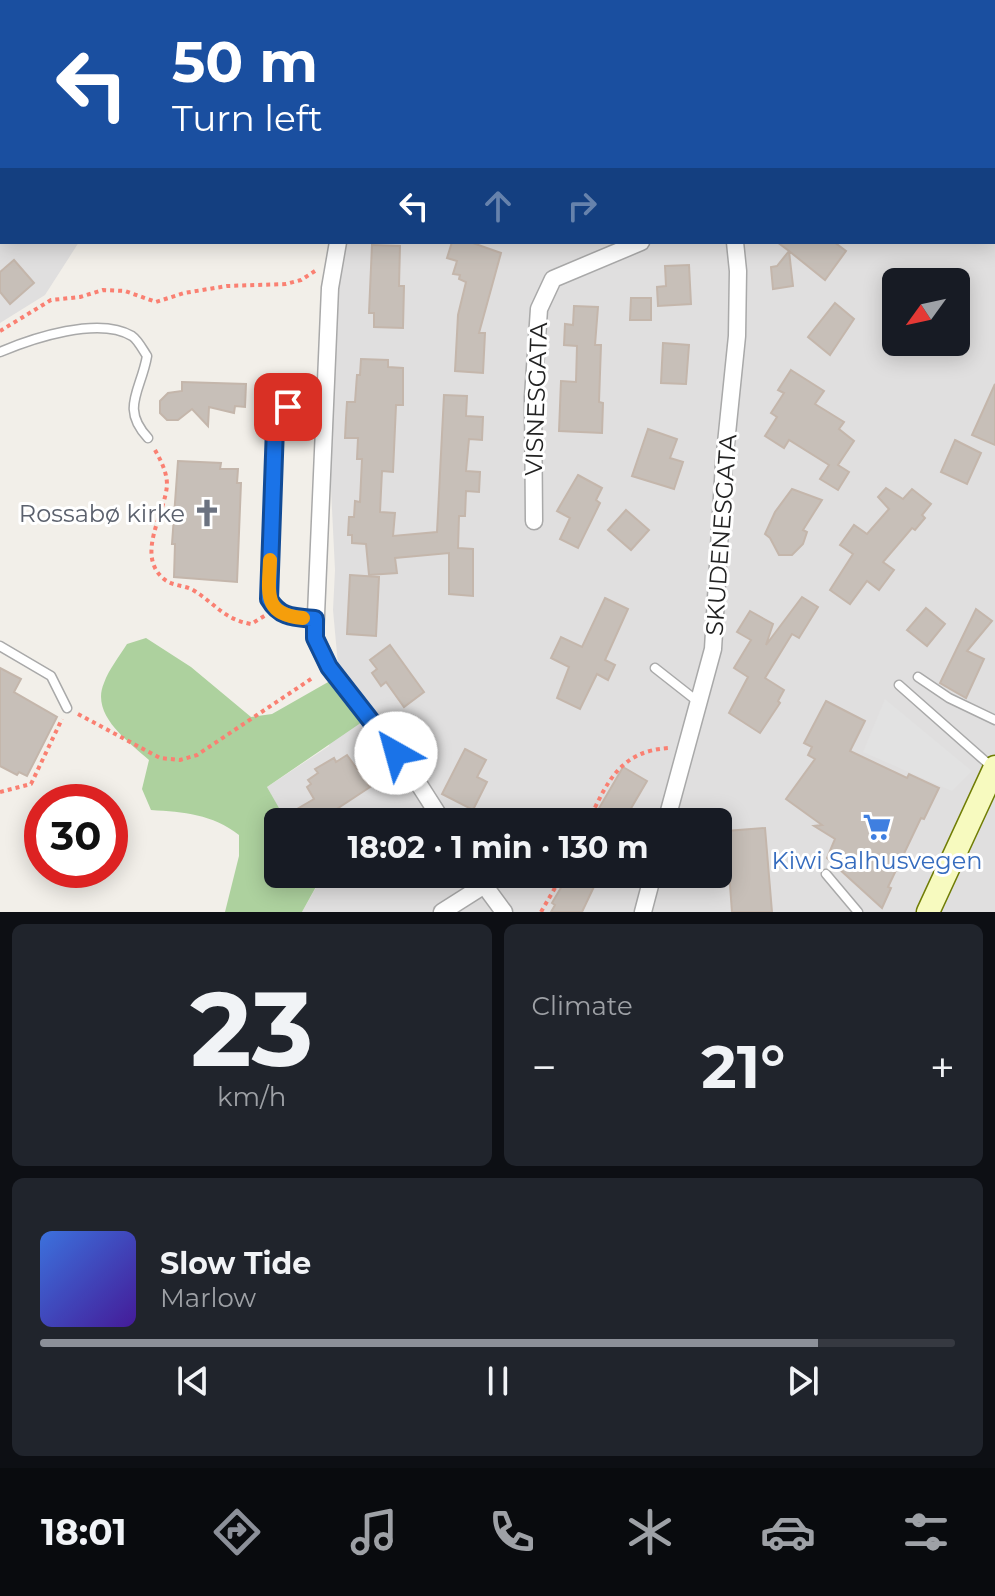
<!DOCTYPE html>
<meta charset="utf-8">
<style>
:root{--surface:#171b24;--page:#20242c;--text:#f1f3f6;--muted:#9ea1a6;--line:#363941;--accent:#8c9099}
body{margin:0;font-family:Montserrat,sans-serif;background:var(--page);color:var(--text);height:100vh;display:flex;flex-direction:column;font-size:30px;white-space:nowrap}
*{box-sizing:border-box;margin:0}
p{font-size:26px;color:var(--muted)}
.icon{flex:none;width:44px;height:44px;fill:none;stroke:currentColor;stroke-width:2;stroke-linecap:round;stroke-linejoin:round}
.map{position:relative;height:912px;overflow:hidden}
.side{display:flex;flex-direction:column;gap:12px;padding:12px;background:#0d0f14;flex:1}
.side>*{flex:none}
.top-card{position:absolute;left:0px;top:0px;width:996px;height:244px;box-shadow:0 4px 20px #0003;background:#1a4fa0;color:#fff;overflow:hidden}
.needle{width:52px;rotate:237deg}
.tools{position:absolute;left:882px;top:268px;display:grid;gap:16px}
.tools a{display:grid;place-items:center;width:88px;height:88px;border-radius:12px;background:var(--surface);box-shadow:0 4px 20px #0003;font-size:40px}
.speed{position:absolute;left:24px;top:784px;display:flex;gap:16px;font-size:40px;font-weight:700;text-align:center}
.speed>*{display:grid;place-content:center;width:104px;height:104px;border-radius:50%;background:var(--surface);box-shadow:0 4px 20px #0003;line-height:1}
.speed .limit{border:12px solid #d22;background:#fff;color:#111}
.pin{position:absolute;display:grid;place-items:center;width:68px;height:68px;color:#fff;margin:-34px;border-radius:16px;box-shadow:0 4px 12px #0006}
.me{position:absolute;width:88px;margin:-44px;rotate:322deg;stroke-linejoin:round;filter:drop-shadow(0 0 6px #0008)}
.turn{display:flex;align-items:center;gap:28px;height:168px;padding:0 40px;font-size:36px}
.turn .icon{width:104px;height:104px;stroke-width:2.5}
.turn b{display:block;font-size:56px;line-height:68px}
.lanes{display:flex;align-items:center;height:76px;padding:0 40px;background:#0003;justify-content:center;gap:40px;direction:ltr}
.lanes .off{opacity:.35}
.big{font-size:60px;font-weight:700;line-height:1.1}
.side .card{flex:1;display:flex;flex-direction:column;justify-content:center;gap:12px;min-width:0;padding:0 28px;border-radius:12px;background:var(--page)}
.side .dial{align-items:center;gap:0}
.dial b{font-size:104px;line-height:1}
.song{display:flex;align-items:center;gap:24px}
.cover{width:96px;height:96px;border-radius:12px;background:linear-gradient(135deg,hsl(220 70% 55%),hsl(260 70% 35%))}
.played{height:8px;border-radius:4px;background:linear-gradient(90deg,var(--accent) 85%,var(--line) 85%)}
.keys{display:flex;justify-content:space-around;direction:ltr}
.heat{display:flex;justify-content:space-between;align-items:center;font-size:44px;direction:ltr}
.side .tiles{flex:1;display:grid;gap:12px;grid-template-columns:1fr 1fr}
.card:last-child{grid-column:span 2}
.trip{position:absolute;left:264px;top:808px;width:468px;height:80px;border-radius:12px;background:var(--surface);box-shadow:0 4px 20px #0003;font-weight:700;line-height:80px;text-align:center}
.menu{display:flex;height:128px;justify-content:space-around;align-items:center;background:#090b0e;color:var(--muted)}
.menu .icon{width:56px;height:56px}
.menu .active{color:var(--accent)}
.menu b{font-size:36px;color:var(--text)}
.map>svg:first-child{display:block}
</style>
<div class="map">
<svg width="995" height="912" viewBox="0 0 995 912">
<rect width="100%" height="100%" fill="#f2efe9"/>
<g fill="#e0dfdf" fill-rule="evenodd">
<path d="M0,0h211l-209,2v240h77l-34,53 -45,28z"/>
<path d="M314,0h681v912h-693l16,-28 -3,-10h403v-52h-431l-10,-16 -10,-19 62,-41 9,-81 -5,-55 2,-40 -11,-223 -1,-70 7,-35h664v-240h-682zM896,282h60v60h-60z"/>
</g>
<path fill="#add19e" d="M146,638l45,29 60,50 21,-3 72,-41 21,47 -98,67 20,35h-9v52h37l3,9 -16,29h-77l14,-56v-21c-27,-21 -55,-23 -88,-25l-9,-21 7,-29c-20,-18 -59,-45 -45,-77 5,-14 15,-26 23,-39z"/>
<path fill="#e2e2e2" d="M885,699l87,72 -20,20 -89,-39z"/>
<g fill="#c7bfb8" stroke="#c4b6ab" stroke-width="2">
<path d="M452,242h18l31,11 -22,80h6l-2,40 -28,-2 3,-56 8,-33 -7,-3 1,-4 -7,-1 4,-13 -10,-3z"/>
<path d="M777,242h57l12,9 -21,29 -36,-29 4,35 -20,3 -2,-22 6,-1 12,-15z"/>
<path d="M372,245l28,1 -1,40h5l-1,42 -29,-1v-14h-5z"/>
<path d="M14,260l20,23 -24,21 -10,-12v-20z"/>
<path d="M689,265l2,39 -33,2 -1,-19 9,-1 -1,-20z"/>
<path d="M631,298h20v22h-21z"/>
<path d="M835,303l19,16 -24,36 -22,-18z"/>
<path d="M574,306l24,1 -3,38h6l-2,57 4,1 -1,30 -43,-2 2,-50 15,1 1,-36 -13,-1 1,-21 8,1z"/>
<path d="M663,343l26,2 -3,39 -25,-1z"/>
<path d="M361,359l27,1v7l15,1v37h-7l-3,67 -11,-1 -2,41 15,1 -2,23 44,-4 7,-137 23,1 -1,20 17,1 -1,23 -13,-1 -3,32 14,1 -1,20 -13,-1 -1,25h-6l-1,32 15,1v47l-24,-2v-41l-54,5 2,15 -28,2 -3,-31 -14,-1v-8h-4l1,-18h5l1,-16 5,1 2,-43h-5l1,-21h-13l1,-20 1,-16h8l2,-27h3z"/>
<path d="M791,370l33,21 -9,13 29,18 -5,7 15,12 -16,24 11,7 -11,18 -18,-11 9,-14 -40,-25 -5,8 -19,-12 12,-19 -6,-4 13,-20 -6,-3z"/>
<path d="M182,382l64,2 -1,23 -10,-1 -1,7 -25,-6 -1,19 -16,-17 -14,11h-11l-7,-7v-12l8,-8 14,-2z"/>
<path d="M995,384v61l-23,-10z"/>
<path d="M648,429l29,10 -7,19 13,4 -9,27 -42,-13z"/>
<path d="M955,440l26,13 -14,31 -26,-12z"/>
<path d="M178,461l43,2 -1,6h18l-1,14h4l-4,99 -63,-5 1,-33h-3z"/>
<path d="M578,475l24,13 -6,12 4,3 -22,45 -18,-9 10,-21 -13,-7z"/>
<path d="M886,488l17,11 9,-10 19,15 -9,11 3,3 -10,12 -3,-2 -29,34 11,8 -15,20 -12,-9 -17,23 -20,-14 23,-36 -13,-9 14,-20 13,9 22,-25 -11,-12z"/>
<path d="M792,489l30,11 -19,30 4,2 -4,12 -11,11h-13l-9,-17 -5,-4 10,-22z"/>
<path d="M626,510l23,20 -18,20 -23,-20z"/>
<path d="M350,575l29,2 -3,59 -29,-2z"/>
<path d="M802,597l16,10 -19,31 -7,-4 -27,44 19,12 -6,11 2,2 -20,30 -31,-20 19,-36 -14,-9 17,-28 -14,-8 13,-21 23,13 -7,21z"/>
<path d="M605,598l23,11 -23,51 10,5 -7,15 -11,-6 -17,35 -23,-11 12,-31 -18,-9 10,-21 21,10z"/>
<path d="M926,608l19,16 -18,22 -20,-16z"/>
<path d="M976,609l16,12 -25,30 17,8 -18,39 -26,-15z"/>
<path d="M390,645l34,47 -20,15 -18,-25 -5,4 -9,-13 5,-4 -7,-9z"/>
<path d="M0,668l21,11 -7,13 43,25 -30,59 -8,-4 -2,3 -17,-9z"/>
<path d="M826,701l39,20 -15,30 57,27 2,-4 30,14 -15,31 -3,-1 -33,69 3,1 -9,20 -55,-50 8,-19 -21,-13 8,-1 -36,-26 29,-40 -7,-4 4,-8 -8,-4z"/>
<path d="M465,749l21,11 -9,17 10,5 -14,28 -31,-16z"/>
<path d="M347,755l23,32 -53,35h-42l39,-23 -7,-12 4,-3 -3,-4 10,-7 -3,-4 19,-11 2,4z"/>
<path d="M623,767l24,14 -24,41h-32z"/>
<path d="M765,828l7,84h-40l-6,-81z"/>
<path d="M569,874h31l-18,38h-31l4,-7 -3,-2z"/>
</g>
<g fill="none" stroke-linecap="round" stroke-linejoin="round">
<defs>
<g id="lane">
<path d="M0,352c33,-14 99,-36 132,-16 6,4 11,14 15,20 -6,35 -27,52 1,82"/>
<path d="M315,619c-21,-2 -35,-1 -46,-20l6,-172c10,-26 25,-23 50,-28"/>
<path d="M0,646l51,30 16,32"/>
<path d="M655,668l42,33"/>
<path d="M918,677l31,21 46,22"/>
<path d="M899,685l94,83"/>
<path d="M826,874l32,38"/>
</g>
<g id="street">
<path d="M673,0l1,2"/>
<path d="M113,2l3,-2"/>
<path d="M494,2l1,-2"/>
<path d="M916,2l1,-2"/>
<path d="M338,242l-8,46 -15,350 14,29 84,108 30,47"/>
<path d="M534,521l-1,-124 6,-88 14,-30 88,-37"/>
<path d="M666,822l47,-173 11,-186 13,-127 1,-65 -3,-29"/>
<path d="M476,874l28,38"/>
<path d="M442,912l41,-26"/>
<path d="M643,912l10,-38"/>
</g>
<path id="secondary" d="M928,912l67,-145"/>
</defs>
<use href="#lane" stroke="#a9a9a9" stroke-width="11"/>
<use href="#street" stroke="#a9a9a9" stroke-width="19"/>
<use href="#secondary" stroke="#707d05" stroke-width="25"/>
<g stroke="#fa8072" stroke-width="4" stroke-dasharray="4 4" stroke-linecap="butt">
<path d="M0,331l51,-31 29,-3 23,-7 22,1 31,11 28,-9 43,-7 59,-2 15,-4 14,-9"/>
<path d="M155,450c6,11 12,22 12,35 -2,29 -32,70 -3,94 8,7 20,6 29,11 23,14 30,29 58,34l15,-9"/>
<path d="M78,714l82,44 20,2 17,-5 117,-78"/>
<path d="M0,792l31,-8 31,-65"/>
<path d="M588,822c19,-39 31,-71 81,-74"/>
<path d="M541,912l22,-38"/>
</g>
<use href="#lane" stroke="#fff" stroke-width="8"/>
<use href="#street" stroke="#fff" stroke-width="16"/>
<use href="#secondary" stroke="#f7fabf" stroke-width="22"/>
</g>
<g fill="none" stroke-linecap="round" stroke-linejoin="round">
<defs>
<path id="route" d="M288,407l-7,6 -6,14 -6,172c11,19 25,18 46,20v19l14,29 67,86"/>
</defs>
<use href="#route" stroke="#114b97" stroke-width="20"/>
<use href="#route" stroke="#1a73e8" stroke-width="14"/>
<path stroke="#f59e0b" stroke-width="14" d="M270,560c-1,32 -8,55 33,58"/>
</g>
<defs>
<symbol id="church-bare" viewBox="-9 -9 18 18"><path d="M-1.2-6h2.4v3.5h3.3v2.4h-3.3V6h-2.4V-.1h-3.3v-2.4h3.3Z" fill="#6b7280" stroke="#fff" stroke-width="2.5" paint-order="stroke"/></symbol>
<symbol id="supermarket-bare" viewBox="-9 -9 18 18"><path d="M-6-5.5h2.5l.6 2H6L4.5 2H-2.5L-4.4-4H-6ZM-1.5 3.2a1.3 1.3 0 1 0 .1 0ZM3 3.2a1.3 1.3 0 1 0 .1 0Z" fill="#3f7fe0" stroke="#fff" stroke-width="2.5" paint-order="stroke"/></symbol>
</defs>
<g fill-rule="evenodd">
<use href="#church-bare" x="187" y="493" width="40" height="40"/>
<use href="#supermarket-bare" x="857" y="807" width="40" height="40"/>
</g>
<g text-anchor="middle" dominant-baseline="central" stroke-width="6" stroke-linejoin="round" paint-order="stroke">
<g font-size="24" fill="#222" stroke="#fff">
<text transform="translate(536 399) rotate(-88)">VISNESGATA</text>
<text transform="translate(721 535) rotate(-86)">SKUDENESGATA</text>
</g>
<g font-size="24" fill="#5b616d" stroke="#fff" text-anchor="end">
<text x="185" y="513">Rossabø kirke</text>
</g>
<g font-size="24" fill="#366cbe" stroke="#fff">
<text x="877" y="860">Kiwi Salhusvegen</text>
</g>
</g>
</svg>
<div class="tools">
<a><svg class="needle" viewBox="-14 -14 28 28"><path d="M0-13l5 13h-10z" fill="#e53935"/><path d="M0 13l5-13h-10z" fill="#9ea1a6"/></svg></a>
</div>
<div class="speed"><div class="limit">30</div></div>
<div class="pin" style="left:288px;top:407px;background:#d93025"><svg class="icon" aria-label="arrive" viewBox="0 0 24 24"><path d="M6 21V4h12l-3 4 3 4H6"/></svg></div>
<svg class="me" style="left:396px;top:753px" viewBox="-20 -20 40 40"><circle r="19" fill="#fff"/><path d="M0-13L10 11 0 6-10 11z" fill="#1a73e8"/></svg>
<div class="trip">18:02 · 1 min · 130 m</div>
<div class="top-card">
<div class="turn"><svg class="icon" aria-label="left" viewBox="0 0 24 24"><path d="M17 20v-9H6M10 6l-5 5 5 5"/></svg><div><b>50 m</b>Turn left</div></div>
<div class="lanes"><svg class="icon" aria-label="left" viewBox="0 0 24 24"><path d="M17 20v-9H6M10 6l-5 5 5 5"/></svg><svg class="icon off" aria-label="ahead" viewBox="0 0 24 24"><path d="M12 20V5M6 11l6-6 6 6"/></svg><svg class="icon off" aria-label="right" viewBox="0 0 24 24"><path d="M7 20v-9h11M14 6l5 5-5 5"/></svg></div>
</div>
</div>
<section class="side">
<div class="tiles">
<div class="card dial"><b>23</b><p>km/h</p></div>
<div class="card"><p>Climate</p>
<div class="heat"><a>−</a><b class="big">21°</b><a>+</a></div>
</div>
<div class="card">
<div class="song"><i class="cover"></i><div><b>Slow Tide</b><p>Marlow</p></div></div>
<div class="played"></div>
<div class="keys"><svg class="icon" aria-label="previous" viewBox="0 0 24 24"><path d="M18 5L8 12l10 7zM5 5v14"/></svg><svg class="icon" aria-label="pause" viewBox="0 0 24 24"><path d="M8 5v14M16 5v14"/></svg><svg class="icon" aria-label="next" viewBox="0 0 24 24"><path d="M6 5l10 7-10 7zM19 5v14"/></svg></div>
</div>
</div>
</section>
<nav class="menu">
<b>18:01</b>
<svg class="icon active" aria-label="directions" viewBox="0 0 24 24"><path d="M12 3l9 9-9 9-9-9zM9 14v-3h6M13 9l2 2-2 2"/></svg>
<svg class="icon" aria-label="music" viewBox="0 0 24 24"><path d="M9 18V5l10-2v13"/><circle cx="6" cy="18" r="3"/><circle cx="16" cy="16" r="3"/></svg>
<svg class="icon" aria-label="phone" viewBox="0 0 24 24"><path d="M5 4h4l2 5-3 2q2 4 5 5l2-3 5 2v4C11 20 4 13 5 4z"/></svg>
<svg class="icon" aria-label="climate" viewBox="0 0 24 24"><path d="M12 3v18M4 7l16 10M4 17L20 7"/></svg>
<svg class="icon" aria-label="car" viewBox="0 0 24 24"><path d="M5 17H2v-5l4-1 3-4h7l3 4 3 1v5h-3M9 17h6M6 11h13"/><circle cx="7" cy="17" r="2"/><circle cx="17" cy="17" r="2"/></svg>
<svg class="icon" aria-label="filters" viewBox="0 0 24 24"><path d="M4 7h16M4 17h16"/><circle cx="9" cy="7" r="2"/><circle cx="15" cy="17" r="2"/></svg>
</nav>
